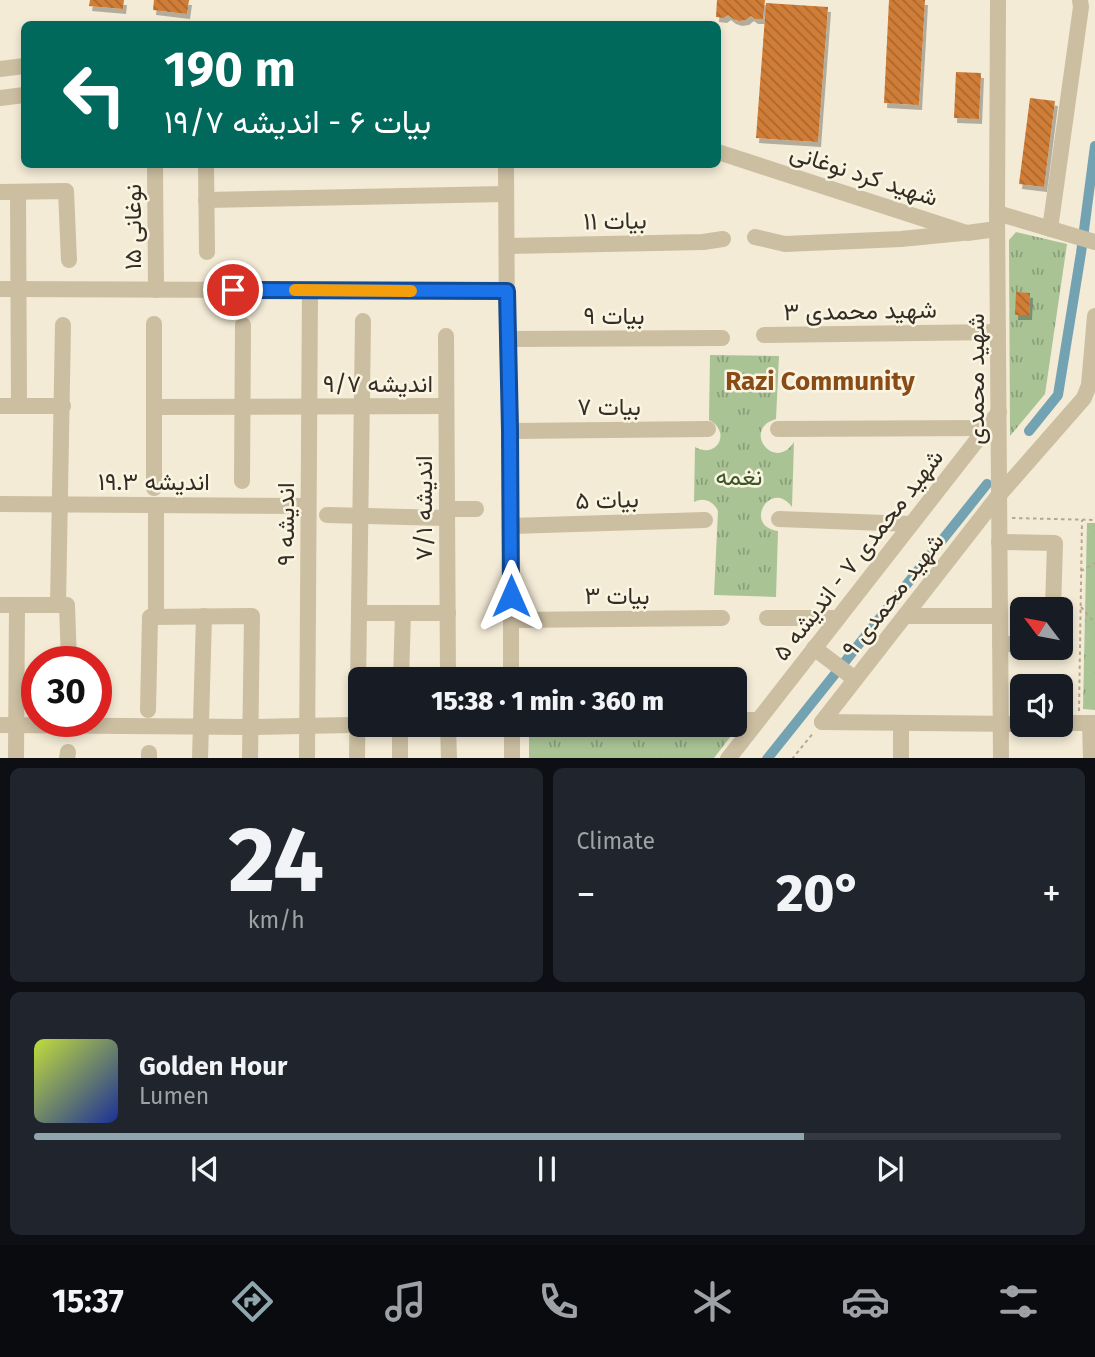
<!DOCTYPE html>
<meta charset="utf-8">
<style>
:root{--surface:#171b24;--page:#20242c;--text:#f1f3f6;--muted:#9ea1a6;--line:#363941;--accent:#8fa6af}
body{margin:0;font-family:"Fira Sans",Vazirmatn,sans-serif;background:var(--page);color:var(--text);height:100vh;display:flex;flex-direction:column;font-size:26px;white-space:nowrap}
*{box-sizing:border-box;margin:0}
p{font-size:23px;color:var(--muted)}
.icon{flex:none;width:38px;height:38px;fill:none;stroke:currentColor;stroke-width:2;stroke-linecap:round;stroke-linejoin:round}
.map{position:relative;height:758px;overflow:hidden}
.drawer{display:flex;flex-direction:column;gap:10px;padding:10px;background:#0d0f14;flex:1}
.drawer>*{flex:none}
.hud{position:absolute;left:21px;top:21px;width:700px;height:147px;border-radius:10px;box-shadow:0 4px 10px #0003;background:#00695c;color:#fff;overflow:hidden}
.needle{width:46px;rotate:302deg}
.tools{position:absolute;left:1010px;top:597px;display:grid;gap:14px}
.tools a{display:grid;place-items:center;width:63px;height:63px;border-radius:10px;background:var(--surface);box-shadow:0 4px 10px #0003;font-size:35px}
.speed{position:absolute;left:21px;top:646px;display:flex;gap:14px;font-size:35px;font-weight:700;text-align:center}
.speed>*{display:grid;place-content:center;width:91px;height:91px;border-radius:50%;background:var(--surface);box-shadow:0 4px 10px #0003;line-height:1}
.speed .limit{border:10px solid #d22;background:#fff;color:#111}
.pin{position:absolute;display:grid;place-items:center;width:60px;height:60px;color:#fff;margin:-30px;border:4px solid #fff;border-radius:50%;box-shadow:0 2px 7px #0007}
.me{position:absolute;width:77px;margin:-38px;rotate:0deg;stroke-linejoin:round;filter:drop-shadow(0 0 5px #0008)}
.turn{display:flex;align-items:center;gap:24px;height:147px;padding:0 28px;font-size:32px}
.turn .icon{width:91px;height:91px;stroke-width:2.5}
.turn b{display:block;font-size:49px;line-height:60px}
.big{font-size:52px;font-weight:800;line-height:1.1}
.drawer .card{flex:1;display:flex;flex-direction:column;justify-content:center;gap:10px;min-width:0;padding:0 24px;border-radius:10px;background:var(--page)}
.drawer .dial{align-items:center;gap:0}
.dial b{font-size:91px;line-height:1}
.song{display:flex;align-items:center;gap:21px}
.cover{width:84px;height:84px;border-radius:10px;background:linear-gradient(135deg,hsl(70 70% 55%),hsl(230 70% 35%))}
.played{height:7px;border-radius:4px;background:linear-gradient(90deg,var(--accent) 75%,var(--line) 75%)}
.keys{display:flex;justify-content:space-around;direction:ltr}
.heat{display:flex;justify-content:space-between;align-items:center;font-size:38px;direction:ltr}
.drawer .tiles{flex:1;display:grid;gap:10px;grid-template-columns:1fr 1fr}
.card:last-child{grid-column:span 2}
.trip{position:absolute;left:348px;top:667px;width:399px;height:70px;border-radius:10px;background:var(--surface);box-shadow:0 4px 10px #0003;font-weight:800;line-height:70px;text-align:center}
.tabs{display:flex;height:112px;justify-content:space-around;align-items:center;background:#090b0e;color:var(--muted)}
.tabs .icon{width:49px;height:49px}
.tabs .selected{color:var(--accent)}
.tabs b{font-size:32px;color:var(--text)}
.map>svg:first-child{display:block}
</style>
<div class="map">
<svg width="1095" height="759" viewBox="0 0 1095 759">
<defs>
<pattern id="park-tufts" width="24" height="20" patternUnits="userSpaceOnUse" patternTransform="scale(1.75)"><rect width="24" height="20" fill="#a9c395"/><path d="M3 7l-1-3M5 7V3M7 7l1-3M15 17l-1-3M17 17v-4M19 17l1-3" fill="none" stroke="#8a9f79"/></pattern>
<pattern id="building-back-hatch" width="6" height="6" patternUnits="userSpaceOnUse" patternTransform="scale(1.75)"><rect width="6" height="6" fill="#d07d37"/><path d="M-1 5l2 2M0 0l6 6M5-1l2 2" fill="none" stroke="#aa672e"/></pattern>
<filter id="shadow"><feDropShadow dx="3" dy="5" stdDeviation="0" flood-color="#0004"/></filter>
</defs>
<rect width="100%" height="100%" fill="#f3ebd6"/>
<g fill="url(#park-tufts)">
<path d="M1016,232l51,12 -22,150 -35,42 -1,-196z"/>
<path d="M710,355l69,1 -3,63c-35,10 -2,54 18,23l-2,65c-21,-29 -50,19 -14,24l-2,66 -62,-2 4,-84c-5,-10 -14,-14 -24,-9l1,-55c22,13 37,-16 14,-27z"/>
<path d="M1087,523h8v187l-12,-1z"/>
<path d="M529,734l202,2 -17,22 -185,1z"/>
</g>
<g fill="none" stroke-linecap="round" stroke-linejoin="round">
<g stroke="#73a2b2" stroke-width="10">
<path d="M1029,431l29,-36 23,-142 14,-107"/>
<path d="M767,759l220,-275"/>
</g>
</g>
<g fill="url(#building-back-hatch)" filter="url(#shadow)">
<path d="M90,0h34l-1,9 -34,-3z"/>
<path d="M154,0h35l-2,14 -34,-4z"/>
<path d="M717,0h48l-2,19h-8l-4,-3 -5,4 -7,1 -6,-2 -5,-4 -4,3 -8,-1z"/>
<path d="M889,0h36l-6,105 -35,-2z"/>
<path d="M766,3l62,4 -10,135 -62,-4z"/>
<path d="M956,72l25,1 -2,46 -25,-1z"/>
<path d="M1030,98l25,3 -11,86 -25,-3z"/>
<path d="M1016,292l14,1 -1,22h-14z"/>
</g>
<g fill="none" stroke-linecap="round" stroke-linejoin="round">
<g stroke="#b7a88b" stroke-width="2" stroke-dasharray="3.5 3.5" stroke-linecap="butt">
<path d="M1012,518l83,2"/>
<path d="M1081,571l14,-8"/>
<path d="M1081,607l14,16"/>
<path d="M1079,711l3,-191"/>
<path d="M792,759l22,-27"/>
</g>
<g stroke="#cbbea1" stroke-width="16">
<path d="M998,0l-1,213 4,546"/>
<path d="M0,69l24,-3"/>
<path d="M0,98l24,-3"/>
<path d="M718,152l249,81 30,-4"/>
<path d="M155,164l1,126"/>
<path d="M206,164l1,88"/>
<path d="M506,164l1,175 4,92v248"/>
<path d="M0,192l66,-1 3,69"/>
<path d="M18,192l1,214"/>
<path d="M206,200l299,-6"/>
<path d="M997,213l98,29"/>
<path d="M1050,229l31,-222 -1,-7"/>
<path d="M755,237l30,7 116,-5 61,-6"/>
<path d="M507,246l196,-4 20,-3"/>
<path d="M0,289l507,2"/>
<path d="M764,335l234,-3"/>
<path d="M446,336l2,343"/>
<path d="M507,339l215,-1"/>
<path d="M0,406h63"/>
<path d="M154,407l292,-1"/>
<path d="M778,429l208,-1"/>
<path d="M511,431l197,-2"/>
<path d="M242,481l1,-156"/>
<path d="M154,488v-164"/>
<path d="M0,504l308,2"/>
<path d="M156,505v112"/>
<path d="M447,509h29"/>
<path d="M327,515l120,3"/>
<path d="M779,519l132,5"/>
<path d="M511,526l194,-6"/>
<path d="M999,542l56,1 -2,66"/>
<path d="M0,605h67l2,57"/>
<path d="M58,605l5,-280"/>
<path d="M359,613h89"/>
<path d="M905,616h95"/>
<path d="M767,618h71"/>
<path d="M511,620l211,-2"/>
<path d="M1000,644h22"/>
<path d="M814,648l41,31"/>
<path d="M401,679l2,-66"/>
<path d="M148,710l2,-93 102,-1 -2,143"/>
<path d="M735,720h23"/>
<path d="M822,722l177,-227 85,-97 5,-13 6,-69"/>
<path d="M822,722l200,2"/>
<path d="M1060,723h35"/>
<path d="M1090,723l1,36"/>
<path d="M400,724v35"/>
<path d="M448,724l1,35"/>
<path d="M512,724v35"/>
<path d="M0,725l250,2 150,-3"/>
<path d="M149,753v6"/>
<path d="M16,759l1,-154"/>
<path d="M67,759l1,-7"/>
<path d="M200,759l4,-143"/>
<path d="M307,759l3,-469"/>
<path d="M357,759l6,-438"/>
<path d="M728,759l271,-347"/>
<path d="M901,759v-36"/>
</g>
</g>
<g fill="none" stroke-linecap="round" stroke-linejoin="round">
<defs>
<path id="route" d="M233,290l274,1 3,139 1,166"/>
</defs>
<use href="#route" stroke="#114b97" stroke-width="18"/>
<use href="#route" stroke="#1a73e8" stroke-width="12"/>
<path stroke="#f59e0b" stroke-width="12" d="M295,290l116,1"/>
</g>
<g text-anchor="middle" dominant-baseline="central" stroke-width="5" stroke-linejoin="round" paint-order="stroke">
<g font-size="24" fill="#352d25" stroke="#faf5e2">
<text transform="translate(864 175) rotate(18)">شهید کرد نوغانی</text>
<text transform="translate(615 221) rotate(-1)">بیات ۱۱</text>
<text transform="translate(133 227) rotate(-90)">نوغانی ۱۵</text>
<text transform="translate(860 311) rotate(-1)">شهید محمدی ۳</text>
<text x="614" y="316">بیات ۹</text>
<text transform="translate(976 379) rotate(-90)">شهید محمدی</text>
<text x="378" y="384">اندیشه ۹/۷</text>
<text x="609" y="407">بیات ۷</text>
<text x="154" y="482">اندیشه ۱۹.۳</text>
<text transform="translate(607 500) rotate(-2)">بیات ۵</text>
<text transform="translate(424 508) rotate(-90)">اندیشه ۷/۱</text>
<text transform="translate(286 524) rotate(-90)">اندیشه ۹</text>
<text transform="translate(858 555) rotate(-52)">شهید محمدی ۷ - اندیشه ۵</text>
<text transform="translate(893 595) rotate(-52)">شهید محمدی ۹</text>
<text x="617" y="596">بیات ۳</text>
</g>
<g font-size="24" fill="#3a5526" stroke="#faf5e2">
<text x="739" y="477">نغمه</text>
</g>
<g font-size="26" font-weight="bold" fill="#8a4c17" stroke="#faf5e2">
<text x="820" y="381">Razi Community</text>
</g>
</g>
</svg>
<div class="tools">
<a><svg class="needle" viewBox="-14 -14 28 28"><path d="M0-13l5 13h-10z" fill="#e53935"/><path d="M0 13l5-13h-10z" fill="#9ea1a6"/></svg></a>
<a><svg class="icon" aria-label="sound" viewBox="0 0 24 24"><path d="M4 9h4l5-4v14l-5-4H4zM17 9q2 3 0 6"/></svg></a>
</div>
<div class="speed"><div class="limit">30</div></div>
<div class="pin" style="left:233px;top:290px;background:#d93025"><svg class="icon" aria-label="arrive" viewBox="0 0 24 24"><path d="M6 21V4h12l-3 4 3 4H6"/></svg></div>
<svg class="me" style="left:511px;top:596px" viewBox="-20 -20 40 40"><path d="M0-17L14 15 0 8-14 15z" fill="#1a73e8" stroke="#fff" stroke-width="4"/></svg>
<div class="trip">15:38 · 1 min · 360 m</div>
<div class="hud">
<div class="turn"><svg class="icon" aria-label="left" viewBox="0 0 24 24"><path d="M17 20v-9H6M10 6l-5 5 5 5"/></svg><div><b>190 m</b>بیات ۶ - اندیشه ۱۹/۷</div></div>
</div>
</div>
<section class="drawer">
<div class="tiles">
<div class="card dial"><b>24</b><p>km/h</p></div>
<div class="card"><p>Climate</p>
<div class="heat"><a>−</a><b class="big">20°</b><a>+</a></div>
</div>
<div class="card">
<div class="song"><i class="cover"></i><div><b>Golden Hour</b><p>Lumen</p></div></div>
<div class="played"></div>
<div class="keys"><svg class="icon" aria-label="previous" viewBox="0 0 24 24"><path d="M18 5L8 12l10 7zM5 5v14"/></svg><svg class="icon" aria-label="pause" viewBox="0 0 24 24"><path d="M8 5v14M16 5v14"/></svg><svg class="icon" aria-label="next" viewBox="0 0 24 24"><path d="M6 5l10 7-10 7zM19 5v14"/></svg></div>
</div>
</div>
</section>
<nav class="tabs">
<b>15:37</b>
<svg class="icon selected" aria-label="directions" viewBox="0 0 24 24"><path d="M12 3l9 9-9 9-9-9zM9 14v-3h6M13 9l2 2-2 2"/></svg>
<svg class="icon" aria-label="music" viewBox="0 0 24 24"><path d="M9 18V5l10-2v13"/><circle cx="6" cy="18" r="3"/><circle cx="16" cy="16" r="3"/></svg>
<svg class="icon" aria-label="phone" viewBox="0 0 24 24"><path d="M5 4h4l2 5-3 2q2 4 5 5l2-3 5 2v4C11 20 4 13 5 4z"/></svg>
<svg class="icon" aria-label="climate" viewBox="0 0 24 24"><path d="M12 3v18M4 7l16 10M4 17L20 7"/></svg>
<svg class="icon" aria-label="car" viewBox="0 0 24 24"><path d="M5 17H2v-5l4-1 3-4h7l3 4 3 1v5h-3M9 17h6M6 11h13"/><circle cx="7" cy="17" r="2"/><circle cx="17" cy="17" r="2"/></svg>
<svg class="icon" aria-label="filters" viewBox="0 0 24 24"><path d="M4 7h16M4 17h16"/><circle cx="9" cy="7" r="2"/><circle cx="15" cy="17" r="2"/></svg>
</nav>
